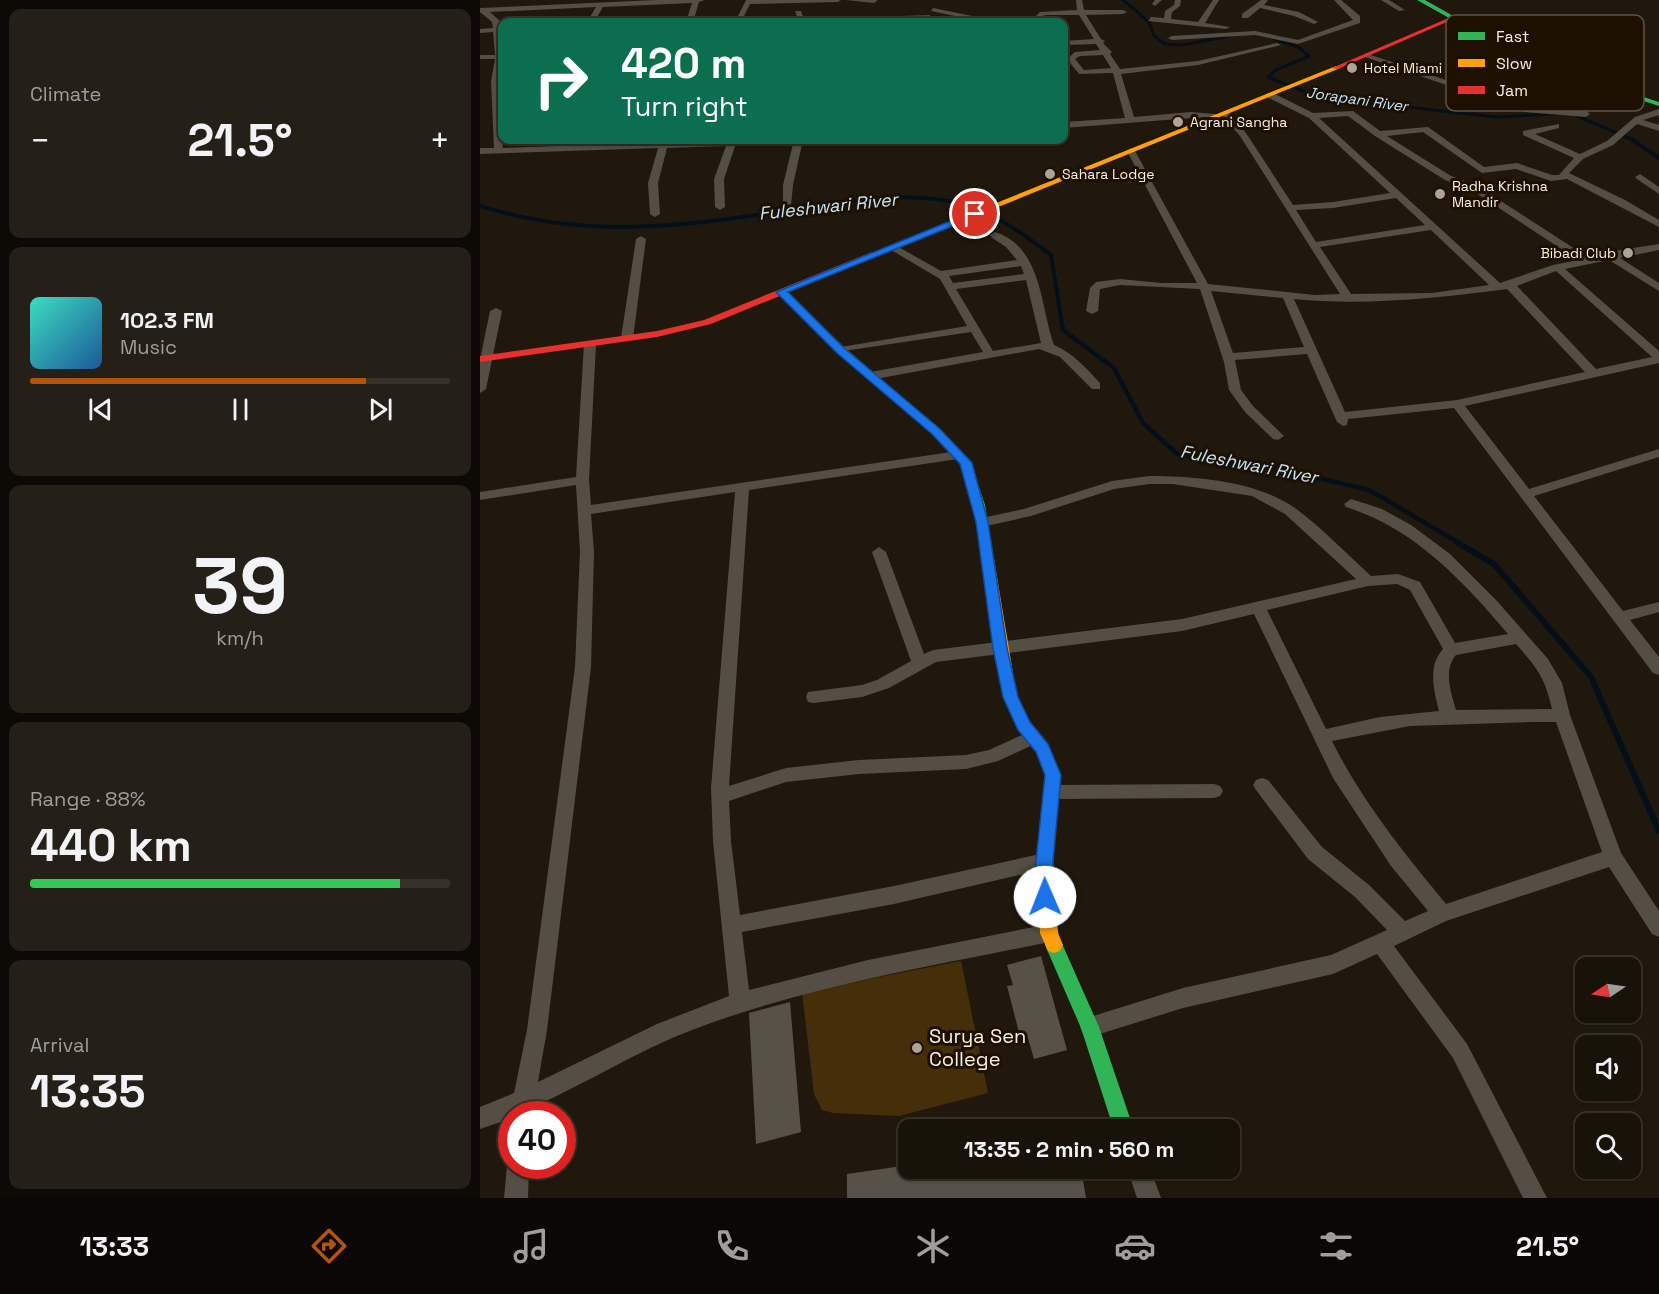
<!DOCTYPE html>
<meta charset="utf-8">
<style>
:root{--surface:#181209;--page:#252017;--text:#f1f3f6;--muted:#9f9e9c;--line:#36322a;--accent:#b45309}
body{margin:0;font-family:"Space Grotesk",sans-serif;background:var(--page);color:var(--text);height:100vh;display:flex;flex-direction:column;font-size:22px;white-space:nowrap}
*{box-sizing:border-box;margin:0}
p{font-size:20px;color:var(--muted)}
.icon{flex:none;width:33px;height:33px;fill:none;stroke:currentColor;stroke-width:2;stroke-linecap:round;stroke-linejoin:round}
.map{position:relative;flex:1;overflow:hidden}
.sheet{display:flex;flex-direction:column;gap:9px;padding:9px;background:#0d0a05;width:480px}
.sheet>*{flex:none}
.top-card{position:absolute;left:18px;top:18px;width:570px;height:126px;border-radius:12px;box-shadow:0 2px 4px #0004,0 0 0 2px var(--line);background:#0b6e4f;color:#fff;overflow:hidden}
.needle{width:39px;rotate:257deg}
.controls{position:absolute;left:1095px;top:957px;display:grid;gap:12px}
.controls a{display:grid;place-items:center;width:66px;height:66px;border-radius:12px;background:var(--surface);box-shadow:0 2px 4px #0004,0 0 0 2px var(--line);font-size:30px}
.speed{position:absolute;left:18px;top:1101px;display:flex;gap:12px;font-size:30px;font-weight:700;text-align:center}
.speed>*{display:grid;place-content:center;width:78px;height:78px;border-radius:50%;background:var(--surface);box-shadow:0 2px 4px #0004,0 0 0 2px var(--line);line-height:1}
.speed .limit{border:9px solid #d22;background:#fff;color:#111}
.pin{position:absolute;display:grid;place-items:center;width:51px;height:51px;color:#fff;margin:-26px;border:3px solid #fff;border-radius:50%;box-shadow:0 2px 6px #0007}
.me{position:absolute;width:66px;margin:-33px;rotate:359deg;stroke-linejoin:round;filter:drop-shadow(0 0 4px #0008)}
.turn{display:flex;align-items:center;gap:21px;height:126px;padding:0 24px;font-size:27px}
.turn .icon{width:78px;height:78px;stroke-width:2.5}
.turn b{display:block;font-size:42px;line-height:51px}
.big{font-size:45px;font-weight:700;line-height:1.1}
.sheet .tile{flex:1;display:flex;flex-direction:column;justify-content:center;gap:9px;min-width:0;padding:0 21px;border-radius:12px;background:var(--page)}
.sheet .dial{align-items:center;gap:0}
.dial b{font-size:78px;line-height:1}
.song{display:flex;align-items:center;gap:18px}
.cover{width:72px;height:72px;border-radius:9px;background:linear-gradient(135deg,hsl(170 70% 55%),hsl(210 70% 35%))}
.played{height:6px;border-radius:3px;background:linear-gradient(90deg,var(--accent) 80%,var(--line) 80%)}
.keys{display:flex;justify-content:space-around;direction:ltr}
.heat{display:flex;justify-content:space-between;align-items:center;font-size:33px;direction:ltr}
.charge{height:9px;border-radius:4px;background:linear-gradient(90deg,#34c759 88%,var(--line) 0)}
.trip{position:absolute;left:418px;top:1119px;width:342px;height:60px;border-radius:12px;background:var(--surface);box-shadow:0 2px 4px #0004,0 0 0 2px var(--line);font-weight:700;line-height:60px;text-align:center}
.tab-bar{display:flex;height:96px;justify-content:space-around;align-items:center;background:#0a0704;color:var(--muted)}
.tab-bar .icon{width:42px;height:42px}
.tab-bar .current{color:var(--accent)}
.tab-bar b{font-size:27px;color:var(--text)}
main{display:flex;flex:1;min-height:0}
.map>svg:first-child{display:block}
</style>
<main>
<section class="sheet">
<div class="tile"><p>Climate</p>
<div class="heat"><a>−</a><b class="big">21.5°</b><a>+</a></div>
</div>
<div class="tile">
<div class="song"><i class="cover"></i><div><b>102.3 FM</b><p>Music</p></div></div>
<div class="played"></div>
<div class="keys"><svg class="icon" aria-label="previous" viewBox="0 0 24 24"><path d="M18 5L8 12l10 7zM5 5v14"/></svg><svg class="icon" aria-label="pause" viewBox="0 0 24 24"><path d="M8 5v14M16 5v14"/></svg><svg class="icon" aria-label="next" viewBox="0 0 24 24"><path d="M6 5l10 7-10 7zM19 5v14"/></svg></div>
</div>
<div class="tile dial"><b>39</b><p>km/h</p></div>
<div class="tile"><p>Range · 88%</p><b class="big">440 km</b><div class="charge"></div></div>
<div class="tile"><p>Arrival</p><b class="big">13:35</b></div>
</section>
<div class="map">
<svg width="1179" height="1198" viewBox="0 0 1179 1198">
<rect width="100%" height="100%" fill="#20180c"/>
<path fill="#452f0b" d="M481,961l27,132 -89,23 -66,-3 -11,-3 -8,-16 -12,-102z"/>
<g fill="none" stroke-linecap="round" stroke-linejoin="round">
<g stroke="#03101a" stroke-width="3">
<path d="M643,0l26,22 5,14 11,8 17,1 47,-9"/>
<path d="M794,39l24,8 11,9 -35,15 -6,6 50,20 178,20 60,-3"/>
<path d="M1097,116l56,24"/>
</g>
<g stroke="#03101a" stroke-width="4">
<path d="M1151,139l28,19"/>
<path d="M0,206c105,33 198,21 305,5 53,-8 110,-20 163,-10 39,7 72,30 103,54l10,63"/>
</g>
<path stroke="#03101a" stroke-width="4.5" d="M581,317l2,13 51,38 29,55 34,31 95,13 97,23 92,54"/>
<path stroke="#03101a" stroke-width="6" d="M978,543l36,21 97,113 68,154"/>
</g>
<g fill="#585147">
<path d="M561,956l26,94 -33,9 -6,-21 -7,2 -14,-54 6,-1 -6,-20z"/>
<path d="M310,1002l11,130 -45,12 -7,-131z"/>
<path d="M429,1165v3h172l5,30h-239v-24z"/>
</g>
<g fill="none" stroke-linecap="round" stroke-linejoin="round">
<g fill="#544e44" fill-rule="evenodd">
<path d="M176,0h49l-6,2 -6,20h-7l6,-19 -89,4 -9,15h-7l9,-15 -106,5 10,9 1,9 1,30 -3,21 4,67 225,-8h111l-4,3 -33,1 -9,41 -2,21 -8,-2v-19l10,-41 -58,2 -11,33 1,28 -5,3 -5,-3 -1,-28 12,-33 -59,2 -9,35 2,31 -5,3 -5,-3 -2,-31 10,-35 -178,6v-6h14l-3,-67 4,-22h-15v-4h15l-2,-23 -13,1v-4l13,-1 -1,-6 -12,-10v-4z"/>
<path d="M266,0h95l-3,2 -88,2 -9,18h-6z"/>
<path d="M366,0h31v1l-3,2z"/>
<path d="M596,0h6l2,10h39l4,2 -4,2 -37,1 15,24 4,2 -2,2 9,9 -2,2 10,15 78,-8 79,-18 4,2 -83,20 -77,9 13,43 57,-5 24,2 3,1v4l-27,-1 -127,10v-6l61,-4 -12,-45 -34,1 -12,-15 8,-7 25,-2 -4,-6 -32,1v-4l30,-2 -15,-24h-33l-4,1 -5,6h-7l10,-10 37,-2zM623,55l8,13 -27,2 -9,-11 5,-3z"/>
<path d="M675,0h7l-7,6 -3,-2z"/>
<path d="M695,0h6l-1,6 -8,6 -1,7 27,3 15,-22h6l-14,23 25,4 -4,2 -78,-8 3,-4 13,1 1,-7 9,-6z"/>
<path d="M781,0h7l-4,5 35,7 19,10 -4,2 -20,-8 -34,-8 -12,10h-6v-4z"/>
<path d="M854,0h7l19,16v7l-62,21 -43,-9 -83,5 -4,-2 4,-2 83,-5 43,9 55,-20z"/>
<path d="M901,0h8l16,10 -6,1z"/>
<path d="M453,8l59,12 4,2h-12l-53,-11z"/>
<path d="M315,11h6l4,11h-6z"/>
<path d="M450,15v4l-25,3 -40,-3 4,-2z"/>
<path d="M885,53l164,55 57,3 4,3 -4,3 -61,-5 -160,-55z"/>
<path d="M787,93h6l40,20 40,-2 27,20 48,-4 56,40 33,-4 35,12h7l15,-17 -51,-23v-4l36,-7v4l-24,6 45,20 27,-13 28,-24 24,-8v6l-16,5 16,5v6l-22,-7 -24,21 -30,14 -14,14 56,27 34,20v7l-92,-48 -16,2 -35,-12 -34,4 -59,-41 -36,4 64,40 25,9 113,73 19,-6 51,-8v6l-39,8 39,25v8l-50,-31 -44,9 94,82v12l-194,43 64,83 130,-40v8l-125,39 89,115 36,-9v10l-29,8 29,37v18l-6,-2 -199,-265 -106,11 -1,6 -4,1 -6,-4 -30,-68 -72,6 6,30 12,16 31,30 -6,4 -5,-1 -28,-27 -16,-22 -5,-28 -24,-73 -80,-4 -20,4 -2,22 -6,3 -6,-3 4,-23 6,-6 24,-3 41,4h36l-70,-132 4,-3 4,3 73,133 107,11 25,-1 -100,-158 -20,-23 7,-2 19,22 47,72 40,-3 57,-9 -81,-75 -42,-21zM868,116l27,20 70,44 25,9 108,71 -25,5 -53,18 -181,-165zM916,198l29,27 -109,17 -20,-32 37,-2zM951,230l58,55 -57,8 -81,1 -31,-47zM1076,271l96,86 -56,12 -79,-83zM1027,289l78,83 -128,28 -112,12 -51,-113c71,7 144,-1 213,-10zM731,291l72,7 21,49 -71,6z"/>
<path d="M1160,174l19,13v7l-22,-15 -2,-2z"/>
<path d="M515,232c47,15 45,73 59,113 19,8 32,23 46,38v6h-8l-32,-32 -21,-8 -169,31 -6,-4 6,-4 113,-20 -12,-20 -134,20 -2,-2 6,-3 126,-21 -27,-47 -54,-32 9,-2 46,26 76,-11 -11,-13 -15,-10 -1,-2zM541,266l3,8 -71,9 -4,-7zM546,280l15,63 -48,8 -37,-62z"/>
<path d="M161,236l5,3 -13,99 -6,3 -6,-3 15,-99z"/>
<path d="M16,308l6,3 -16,78 -6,4v-33l10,-49z"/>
<path d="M110,341l6,3 -7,136 2,25 367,-54 7,4 -7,4 -209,31 -20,296 57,-18 73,-8 107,-5 23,-5 44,-20 6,2 2,5 -2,5 -41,19 -32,8 -107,5 -73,8 -57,19 2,40 9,74 154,-29 151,-33 7,2 2,6 -2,6 -7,2 -151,35 -152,28 7,58 119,-30 181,-36 7,3 3,6 -3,6 -7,3c-120,25 -242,44 -357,88 -55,21 -105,53 -159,77l-1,7h-20v4l-32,11v-22l34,-14 13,-63 48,-363 5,-116 -4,-66 -96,15v-8l96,-15 8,-133zM255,492l-24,296 2,53 16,155 -72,28 -119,58 9,-52 44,-363 3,-116 -3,-37z"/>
<path d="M669,476c46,0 108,5 146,32 27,20 51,45 76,68l27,-2 22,8 35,61 53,-9c-45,-53 -94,-106 -162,-127l-2,-3 7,-5 31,10 29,16 39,29 47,47 51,58 14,24 8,32 51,138 38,58v26l-7,-3 -43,-67 -163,54 -52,25 73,98 80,154h-24l-70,-140 -76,-104 -44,20 -150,34 -93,29 -7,-3 -3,-7 3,-7 7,-3 93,-29 148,-33 56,-25 -32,-33 -47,-38 -52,-69 -3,-5 3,-5 6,-2 6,2 54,67 47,38 36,36 23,-10 -37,-45 -58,-88 -79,-164 -72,17 -246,31 -47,26 -27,9 -48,6 -6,-1 -2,-5 2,-5 54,-7 15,-5 34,-19 -39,-109 7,-5 7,5 38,102 9,-4 249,-31 174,-40 -71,-65 -33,-18 -79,-12h-24l-35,5 -83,27 -49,11 -7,-5 2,-3 47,-10 88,-28zM917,584l13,6 33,59c-16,18 -9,41 -4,62l-59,6 -54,12 -59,-119 101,-24zM1036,644c21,24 29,33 36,65l-96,1c-5,-17 -13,-40 0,-55zM1052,722h24l46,130 -156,52c-42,-51 -85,-104 -114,-163l78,-15z"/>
<path d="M734,784l6,2 3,5 -3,5 -6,2 -161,1 -6,-2 -3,-5 3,-5 6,-2z"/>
<path d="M32,1157v9h17l-1,32h-24l3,-32z"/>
<path d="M647,1168h23l11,30h-24z"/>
</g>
<g fill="#30b455" fill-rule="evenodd">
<path d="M937,0h8l110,62 124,40v4l-128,-42z"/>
<path d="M301,289l3,1 61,58 95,81 30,31 15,45 4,24 -2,3 -4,1 -6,-4 -4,-24 -13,-41 -28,-31 -95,-81 -59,-58 -2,-2z"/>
<path d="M574,937l6,2 39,88 35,103h-20l-33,-102 -36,-83 3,-6z"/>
</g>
<g fill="#ff9f0a" fill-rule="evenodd">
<path d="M856,66l4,2 -2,1 -463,188 -8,-2z"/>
<path d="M503,525l6,4 28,168 13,25 17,22 14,31 -8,86 5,72 5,12 -3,6 -6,2 -6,-2 -8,-18 -3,-72 8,-86 -9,-24 -17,-21 -16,-33 -26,-168z"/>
</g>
<g fill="#e5322d" fill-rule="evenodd">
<path d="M971,17l5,1 -118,51 -6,-1z"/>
<path d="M392,252l3,1v4l-164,67 -54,13 -177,25v-6l177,-25 47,-11z"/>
</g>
</g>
<path fill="#1a73e8" stroke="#114b97" stroke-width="1.5" d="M495,211l4,3 -1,2 -190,76 56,56 96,81 32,34 16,59 19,126 11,49 12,25 18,22 13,31 -8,86 1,36 -3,6 -6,2 -6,-2 -3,-6v-36l9,-86 -9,-23 -18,-22 -15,-33 -10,-49 -17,-126 -16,-58 -28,-30 -95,-81 -61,-61z"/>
<g fill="#ada496" stroke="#1e1000" stroke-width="2">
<circle cx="872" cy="68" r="6"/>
<circle cx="698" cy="122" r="6"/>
<circle cx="570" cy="174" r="6"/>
<circle cx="960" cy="194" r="6"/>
<circle cx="1148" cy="253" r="6"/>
<circle cx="437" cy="1048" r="6"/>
</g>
<g text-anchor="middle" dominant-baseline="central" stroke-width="6" stroke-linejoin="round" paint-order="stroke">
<g font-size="14" fill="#f9efe1" stroke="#1e1000" text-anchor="start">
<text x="884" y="68">Hotel Miami</text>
<text x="710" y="122">Agrani Sangha</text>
<text x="582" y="174">Sahara Lodge</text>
<text x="972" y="186">Radha Krishna<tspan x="972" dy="16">Mandir</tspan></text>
<text x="1136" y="253" text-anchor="end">Bibadi Club</text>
</g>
<g font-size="15" font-style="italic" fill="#c1e6fe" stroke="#1e1000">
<text transform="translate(877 99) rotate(8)">Jorapani River</text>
</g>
<g font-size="18" font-style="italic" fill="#c1e6fe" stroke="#1e1000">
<text transform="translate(348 206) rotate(-6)">Fuleshwari River</text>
<text transform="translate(769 464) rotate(11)">Fuleshwari River</text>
</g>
<g font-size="20" fill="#f9efe1" stroke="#1e1000" text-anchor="start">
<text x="449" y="1036">Surya Sen<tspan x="449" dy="23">College</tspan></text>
</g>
</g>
<rect x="966" y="15" width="198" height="96" rx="9" fill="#1e1000" stroke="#605344" stroke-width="1.5"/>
<rect x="978" y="32" width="27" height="8" fill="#30b455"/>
<rect x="978" y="59" width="27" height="8" fill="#ff9f0a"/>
<rect x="978" y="86" width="27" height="8" fill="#e5322d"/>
<g font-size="16" fill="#f9efe1">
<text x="1016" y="42">Fast</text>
<text x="1016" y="69">Slow</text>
<text x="1016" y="96">Jam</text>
</g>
</svg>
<div class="controls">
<a><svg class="needle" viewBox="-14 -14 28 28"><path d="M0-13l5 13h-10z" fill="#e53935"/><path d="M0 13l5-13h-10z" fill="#9f9e9c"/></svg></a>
<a><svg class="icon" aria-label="sound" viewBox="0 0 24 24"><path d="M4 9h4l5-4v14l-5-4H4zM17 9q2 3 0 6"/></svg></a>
<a><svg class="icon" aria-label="search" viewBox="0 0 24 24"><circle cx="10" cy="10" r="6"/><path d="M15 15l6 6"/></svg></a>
</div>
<div class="speed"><div class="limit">40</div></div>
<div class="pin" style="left:495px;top:214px;background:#d93025"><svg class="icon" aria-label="arrive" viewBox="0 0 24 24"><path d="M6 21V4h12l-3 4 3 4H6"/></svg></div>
<svg class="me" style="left:565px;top:897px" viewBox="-20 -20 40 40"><circle r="19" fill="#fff"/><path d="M0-13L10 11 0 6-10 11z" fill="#1a73e8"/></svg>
<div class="trip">13:35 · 2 min · 560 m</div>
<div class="top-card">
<div class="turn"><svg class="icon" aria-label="right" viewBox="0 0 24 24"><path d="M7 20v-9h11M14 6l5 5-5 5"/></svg><div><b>420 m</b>Turn right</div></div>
</div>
</div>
</main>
<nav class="tab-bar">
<b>13:33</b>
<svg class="icon current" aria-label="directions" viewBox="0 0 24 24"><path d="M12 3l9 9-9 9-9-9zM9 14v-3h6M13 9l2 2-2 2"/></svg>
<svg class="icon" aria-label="music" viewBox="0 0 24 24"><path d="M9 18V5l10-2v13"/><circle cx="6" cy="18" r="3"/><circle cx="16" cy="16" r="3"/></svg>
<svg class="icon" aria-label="phone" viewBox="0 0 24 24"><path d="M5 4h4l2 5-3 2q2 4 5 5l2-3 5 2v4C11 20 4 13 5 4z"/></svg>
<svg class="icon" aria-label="climate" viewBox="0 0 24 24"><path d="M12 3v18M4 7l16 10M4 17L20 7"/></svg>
<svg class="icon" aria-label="car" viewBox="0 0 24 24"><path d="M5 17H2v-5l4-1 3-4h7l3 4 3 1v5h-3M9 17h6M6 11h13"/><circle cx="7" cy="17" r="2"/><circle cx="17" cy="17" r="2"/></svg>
<svg class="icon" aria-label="filters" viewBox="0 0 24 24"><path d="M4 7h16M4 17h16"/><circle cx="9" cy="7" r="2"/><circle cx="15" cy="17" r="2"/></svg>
<b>21.5°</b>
</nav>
